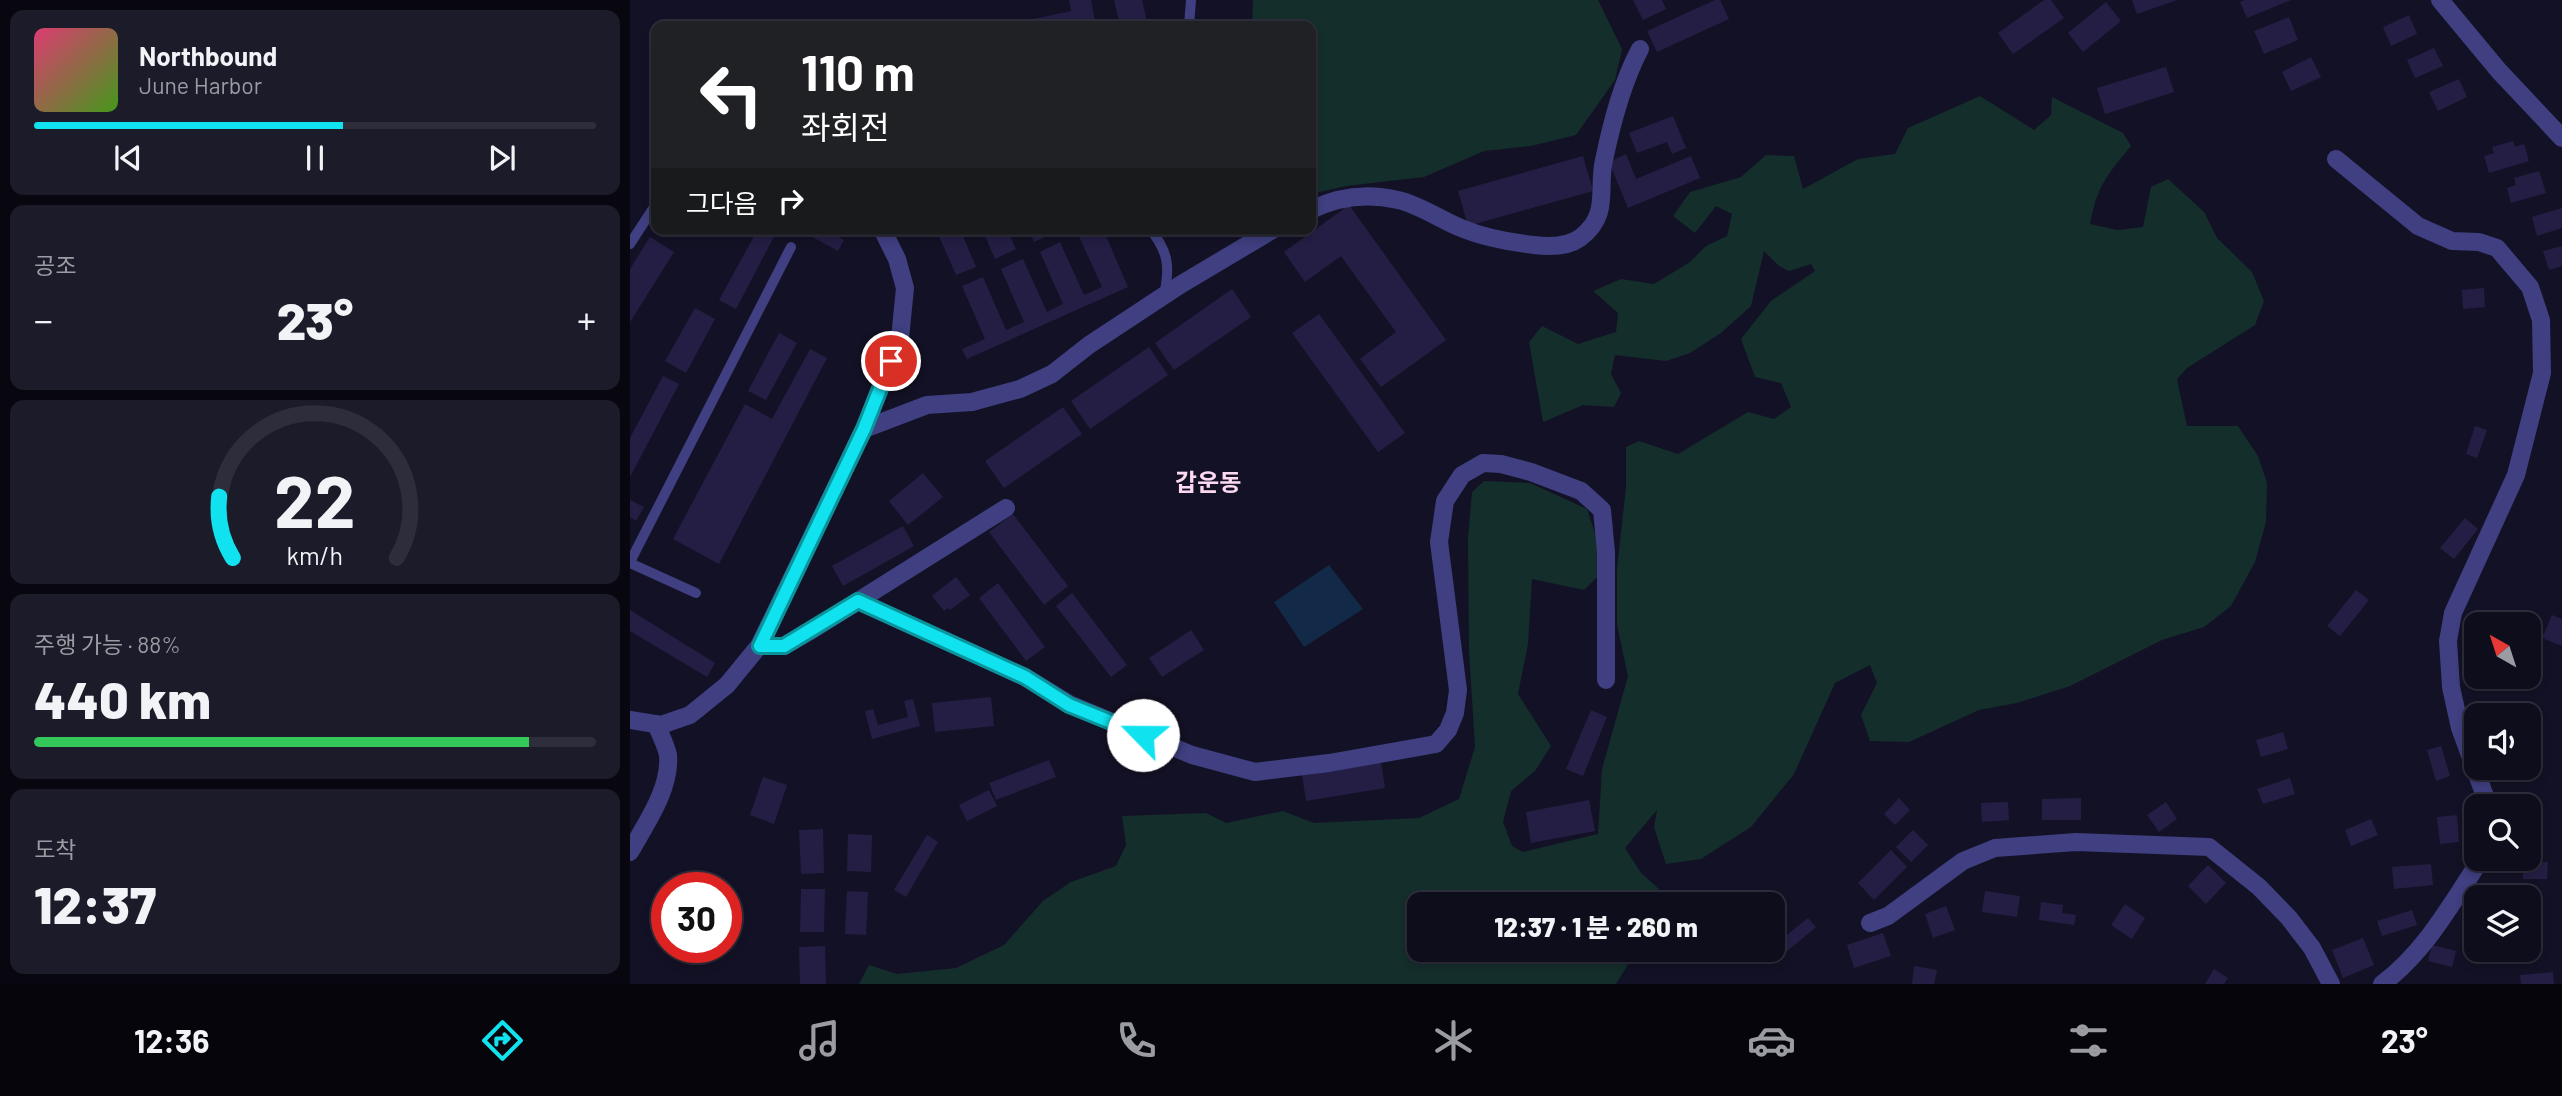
<!DOCTYPE html>
<html lang="ko">
<meta charset="utf-8">
<style>
:root{--surface:#0e0d1c;--page:#1c1b29;--text:#f1f3f6;--muted:#9b9ca3;--line:#2e2d3b;--accent:#10e3ef}
body{margin:0;font-family:Barlow,"Noto Sans KR",sans-serif;background:var(--page);color:var(--text);height:100vh;display:flex;flex-direction:column;font-size:26px;white-space:nowrap}
*{box-sizing:border-box;margin:0}
p{font-size:23px;color:var(--muted)}
.icon{flex:none;width:38px;height:38px;fill:none;stroke:currentColor;stroke-width:2;stroke-linecap:round;stroke-linejoin:round}
.map{position:relative;flex:1;overflow:hidden}
.details{display:flex;flex-direction:column;gap:10px;padding:10px;background:#08070f;width:630px}
.details>*{flex:none}
.guide{position:absolute;left:21px;top:21px;width:665px;height:214px;border-radius:14px;box-shadow:0 4px 10px #0003,0 0 0 2px var(--line);background:#202124;color:#fff;overflow:hidden}
.needle{width:46px;rotate:321deg}
.fabs{position:absolute;left:1834px;top:612px;display:grid;gap:14px}
.fabs a{display:grid;place-items:center;width:77px;height:77px;border-radius:14px;background:var(--surface);box-shadow:0 4px 10px #0003,0 0 0 2px var(--line);font-size:35px}
.speed{position:absolute;left:21px;top:872px;display:flex;gap:14px;font-size:35px;font-weight:700;text-align:center}
.speed>*{display:grid;place-content:center;width:91px;height:91px;border-radius:50%;background:var(--surface);box-shadow:0 4px 10px #0003,0 0 0 2px var(--line);line-height:1}
.speed .limit{border:10px solid #d22;background:#fff;color:#111}
.pin{position:absolute;display:grid;place-items:center;width:60px;height:60px;color:#fff;margin:-30px;border:4px solid #fff;border-radius:50%;box-shadow:0 2px 7px #0007}
.me{position:absolute;width:77px;margin:-38px;rotate:293deg;stroke-linejoin:round;filter:drop-shadow(0 0 5px #0008)}
.turn{display:flex;align-items:center;gap:24px;height:147px;padding:0 35px;font-size:32px}
.turn .icon{width:91px;height:91px;stroke-width:2.5}
.turn b{display:block;font-size:49px;line-height:60px}
.then{display:flex;align-items:center;height:66px;padding:0 35px;background:#0003;gap:14px;font-size:26px}
.big{font-size:52px;font-weight:800;line-height:1.1}
.details .tile{flex:1;display:flex;flex-direction:column;justify-content:center;gap:10px;min-width:0;padding:0 24px;border-radius:14px;background:var(--page)}
.details .dial{align-items:center;gap:0}
.dial svg{height:182px;overflow:visible;fill:none;stroke:var(--line);stroke-width:7;stroke-linecap:round;text-anchor:middle}
.dial text{fill:var(--text);stroke:none}
.song{display:flex;align-items:center;gap:21px}
.cover{width:84px;height:84px;border-radius:10px;background:linear-gradient(135deg,hsl(340 70% 55%),hsl(100 70% 35%))}
.played{height:7px;border-radius:4px;background:linear-gradient(90deg,var(--accent) 55%,var(--line) 55%)}
.keys{display:flex;justify-content:space-around;direction:ltr}
.heat{display:flex;justify-content:space-between;align-items:center;font-size:38px;direction:ltr}
.charge{height:10px;border-radius:5px;background:linear-gradient(90deg,#34c759 88%,var(--line) 0)}
.trip{position:absolute;left:777px;top:892px;width:378px;height:70px;border-radius:14px;background:var(--surface);box-shadow:0 4px 10px #0003,0 0 0 2px var(--line);font-weight:800;line-height:70px;text-align:center}
.menu{display:flex;height:112px;justify-content:space-around;align-items:center;background:#06050b;color:var(--muted)}
.menu .icon{width:49px;height:49px}
.menu .active{color:var(--accent)}
.menu b{font-size:32px;color:var(--text)}
main{display:flex;flex:1;min-height:0}
.map>svg:first-child{display:block}
</style>
<main>
<section class="details">
<div class="tile">
<div class="song"><i class="cover"></i><div><b>Northbound</b><p>June Harbor</p></div></div>
<div class="played"></div>
<div class="keys"><svg class="icon" aria-label="previous" viewBox="0 0 24 24"><path d="M18 5L8 12l10 7zM5 5v14"/></svg><svg class="icon" aria-label="pause" viewBox="0 0 24 24"><path d="M8 5v14M16 5v14"/></svg><svg class="icon" aria-label="next" viewBox="0 0 24 24"><path d="M6 5l10 7-10 7zM19 5v14"/></svg></div>
</div>
<div class="tile"><p>공조</p>
<div class="heat"><a>−</a><b class="big">23°</b><a>+</a></div>
</div>
<div class="tile dial"><svg viewBox="0 0 100 80">
<path d="M14 69A42 42 0 1 1 86 69"/>
<path d="M14 69A42 42 0 0 1 8 42" stroke="#10e3ef"/>
<text x="50" y="56" font-size="32" font-weight="700">22</text>
<text x="50" y="72" font-size="11">km/h</text>
</svg></div>
<div class="tile"><p>주행 가능 · 88%</p><b class="big">440 km</b><div class="charge"></div></div>
<div class="tile"><p>도착</p><b class="big">12:37</b></div>
</section>
<div class="map">
<svg width="1932" height="984" viewBox="0 0 1932 984">
<rect width="100%" height="100%" fill="#131125"/>
<g fill="#142e2c">
<path d="M623,0h345l24,49 -7,31 -39,55 -45,11 -47,5 -60,26 -78,9 -35,8v-168h-59z"/>
<path d="M1350,96l54,34 17,-15 1,-18 71,36 8,13c-24,29 -34,40 -41,78l27,6 26,-3 8,-40 17,-8 36,33 13,26 35,34 12,29 -9,24 -68,43 -10,11 10,47h51l20,30 9,27 -1,39 -11,40 -24,44 -27,21 -42,13 -92,46 -53,17 -38,7 -70,32 -39,-1 -9,-26 16,-32 -7,-18 -35,18 -41,91 -43,53 -50,32 -35,5 -12,-37 3,-17 -32,38 16,25 17,15 9,17h-248v45h218l-21,34h-757l10,-19 28,9 59,-6 48,-23 39,-44 28,-19 45,-16 10,-21 -4,-29 84,-3 20,10 57,-12 31,12 105,-5 40,-19 16,-52 -6,-96 -1,-113 4,-46 12,-11 46,2 57,26 10,30 2,36 -15,15 -52,-11 -4,65 -10,50 33,52 -16,25 -24,20 -8,31 9,24 11,6 75,-18 4,-65 26,-93 -11,-51v-56l9,-82v-40l13,-6 39,13 70,-42 26,7 17,-12 -10,-24 -26,-6 -14,-38 30,-38 44,-30 -4,-7 -22,7 -10,-5 -15,-15 -13,55 -30,27 -31,20 -24,8 -51,-6 -4,19 10,19 -7,14 -31,-2 -40,17 -14,-80 13,-16 36,18 38,-12 2,-19 -25,-22 28,-12 33,5 36,-22 16,-16 21,-10 5,-22 -16,-8 -21,27 -22,-17 17,-24 51,-15 25,-22 28,1 9,33 55,-30 37,-5 13,-26z"/>
</g>
<path fill="#122948" d="M699,565l34,44 -59,38 -30,-45z"/>
<g fill="#241e44">
<path d="M439,0h22l5,26h-80l-1,-3 56,-12z"/>
<path d="M484,0h28l6,26h-28z"/>
<path d="M1003,0h29l4,9 -23,11z"/>
<path d="M1085,0h5l9,19 -72,33 -10,-21z"/>
<path d="M1414,0h7l13,18 -51,36 -15,-21z"/>
<path d="M1502,0h45l-40,14z"/>
<path d="M1615,0h46l-44,18 -7,-16z"/>
<path d="M1476,2l15,19 -38,31 -15,-19z"/>
<path d="M1779,15l8,19 -26,12 -8,-19z"/>
<path d="M1659,17l9,23 -34,14 -10,-23z"/>
<path d="M1804,48l9,18 -28,12 -8,-18z"/>
<path d="M1681,57l10,20 -30,14 -9,-19z"/>
<path d="M1536,67l8,25 -69,22 -8,-26z"/>
<path d="M1829,79l8,18 -29,14 -9,-19z"/>
<path d="M1043,116l13,32 -14,6 -5,-12 -30,11 -8,-20z"/>
<path d="M1883,141l2,6 9,-3 5,17 -40,12 -5,-17 10,-3 -2,-6z"/>
<path d="M996,154l10,25 55,-23 9,22 -72,30 -19,-46z"/>
<path d="M953,156l10,35 -125,35 -10,-35z"/>
<path d="M1909,171l7,22 -35,10 -4,-15 9,-3 -2,-7z"/>
<path d="M719,205l97,135 -65,47 -21,-28 36,-27 -55,-76 -36,26 -21,-30z"/>
<path d="M1932,208v20l-25,8 -5,-19z"/>
<path d="M128,229h20l-42,80 -17,-9z"/>
<path d="M168,229h26l20,11 -6,11z"/>
<path d="M306,229h24l16,38 -20,8z"/>
<path d="M352,229h25l9,20 -21,10z"/>
<path d="M399,229h25l2,3 -22,10z"/>
<path d="M459,229h14l25,58 -161,72 -5,-10 23,-10 -23,-53 21,-9 23,53 18,-8 -23,-53 22,-10 24,53 16,-8 -23,-52 20,-10 24,53 18,-8 -24,-53z"/>
<path d="M20,237l24,15 -44,70v-53z"/>
<path d="M1932,246v20l-13,4 -6,-19z"/>
<path d="M1854,288l1,19 -22,2 -1,-19z"/>
<path d="M602,289l19,28 -77,53 -19,-27z"/>
<path d="M65,308l20,11 -29,54 -21,-12z"/>
<path d="M689,314l86,119 -27,19 -86,-119z"/>
<path d="M149,333l18,10 -31,57 -18,-9z"/>
<path d="M519,347l19,28 -78,54 -19,-28z"/>
<path d="M180,349l17,9 -108,206 -46,-25 72,-135 27,15z"/>
<path d="M33,376l16,8 -49,93v-39z"/>
<path d="M433,407l19,27 -78,54 -19,-27z"/>
<path d="M1845,426l12,4 -10,28 -11,-4z"/>
<path d="M293,473l20,24 -35,28 -19,-24z"/>
<path d="M0,500l14,7 -8,14 -6,-4z"/>
<path d="M383,514l55,72 -24,19 -55,-73z"/>
<path d="M1835,518l13,11 -24,30 -14,-11z"/>
<path d="M273,526l11,20 -71,40 -11,-20z"/>
<path d="M326,577l14,18 -20,15 -2,-2 -4,3 -12,-15z"/>
<path d="M368,583l47,64 -19,14 -47,-63z"/>
<path d="M1726,590l13,10 -29,36 -13,-10z"/>
<path d="M442,593l55,72 -16,12 -55,-71z"/>
<path d="M0,610l85,53 -8,14 -77,-46z"/>
<path d="M1922,615l10,4v27l-20,-8z"/>
<path d="M561,630l13,20 -42,27 -13,-19z"/>
<path d="M361,697l3,29 -59,6 -3,-29z"/>
<path d="M283,699l7,27 -48,13 -7,-28 8,-2 5,16 30,-8 -4,-16z"/>
<path d="M961,710l16,7 -24,59 -17,-7z"/>
<path d="M1653,732l5,17 -27,8 -5,-17z"/>
<path d="M1811,746l9,30 -14,5 -9,-31z"/>
<path d="M419,760l7,17 -60,23 -7,-17z"/>
<path d="M751,762l4,26 -79,13 -4,-26z"/>
<path d="M1870,768h18l1,5 -17,4z"/>
<path d="M133,777l24,8 -13,39 -24,-9z"/>
<path d="M1660,778l5,16 -32,10 -6,-15z"/>
<path d="M359,790l8,16 -30,15 -8,-16z"/>
<path d="M1269,798l11,12 -15,15 -11,-11z"/>
<path d="M1451,798v22h-39v-21z"/>
<path d="M959,800l6,31 -64,12 -5,-31z"/>
<path d="M1378,802l1,18 -27,2 -1,-19z"/>
<path d="M1536,802l11,17 -18,13 -12,-17z"/>
<path d="M1827,815l2,27 -19,2 -3,-27z"/>
<path d="M1741,819l7,16 -27,11 -6,-16z"/>
<path d="M193,829l1,44 -23,1 -2,-44z"/>
<path d="M1283,830l15,15 -17,17 -15,-15z"/>
<path d="M218,834l24,1 -1,37 -24,-1z"/>
<path d="M297,835l11,7 -32,55 -12,-7z"/>
<path d="M1261,850l16,17 -33,33 -16,-17z"/>
<path d="M1893,862h25l-1,17h-24z"/>
<path d="M1801,864l2,21 -39,4 -2,-22z"/>
<path d="M1578,865l18,18 -20,21 -18,-18z"/>
<path d="M171,889h24l-1,43h-24z"/>
<path d="M217,891l21,1 -2,43 -21,-1z"/>
<path d="M1355,891l35,5 -3,21 -35,-5z"/>
<path d="M1411,902l22,3 -1,8 14,2 -2,10 -35,-5z"/>
<path d="M1495,904l20,14 -13,21 -21,-14z"/>
<path d="M1316,906l9,24 -22,8 -8,-24z"/>
<path d="M1782,910l5,15 -35,11 -5,-15z"/>
<path d="M1178,918l8,9 -30,25 -8,-10z"/>
<path d="M1253,933l8,23 -37,12 -7,-23z"/>
<path d="M1733,938l11,27 -31,13 -11,-28z"/>
<path d="M1802,945l24,6 -4,16 -24,-6z"/>
<path d="M195,946l1,38h-26l-1,-37z"/>
<path d="M1284,966l23,4 -3,14h-22z"/>
<path d="M1584,969l14,9 -4,6h-19z"/>
<path d="M1923,972l1,12h-33l-1,-9z"/>
</g>
<g fill="none" stroke-linecap="round" stroke-linejoin="round">
<g stroke="#3f3f81" stroke-width="10">
<path d="M559,26l2,-26"/>
<path d="M520,229c19,23 20,39 14,66"/>
<path d="M0,244l26,-40"/>
<path d="M0,562l161,-315"/>
<path d="M0,563l66,30"/>
</g>
<g stroke="#3f3f81" stroke-width="18">
<path d="M1810,0l59,71 63,67"/>
<path d="M1706,159l82,67 34,15 27,1 18,6 33,39 11,33 1,53 -26,102 -63,138 -5,28 3,46 9,41 29,79"/>
<path d="M681,210c28,-14 57,-17 87,-10 22,5 43,20 63,28 24,10 47,14 73,17 15,2 33,2 46,-7 31,-24 17,-48 24,-78 8,-38 18,-77 36,-111"/>
<path d="M234,429l63,-24 45,-3 48,-13 32,-15 37,-29 91,-60 94,-56"/>
<path d="M228,601l167,76 44,27 123,51 63,17 74,-9 107,-19 12,-14 7,-17 3,-23 -19,-148 6,-41 17,-26 21,-12 18,1 30,8 50,19 21,19 4,42v128"/>
<path d="M129,646h25l28,-16 194,-122"/>
<path d="M0,720l31,5 29,-10 37,-30 32,-39 105,-217 36,-91 5,-50 -8,-29 -15,-30"/>
<path d="M0,852c15,-27 41,-63 38,-97 -2,-10 -8,-21 -12,-31"/>
<path d="M1240,923l18,-7 75,-55 32,-13 81,-6 133,5 50,40 30,31 23,30 19,36"/>
<path d="M1752,984c43,-32 70,-81 99,-125"/>
</g>
</g>
<g fill="none" stroke-linecap="round" stroke-linejoin="round">
<defs>
<path id="route" d="M261,361l-27,68 -104,217h24l74,-45 167,76 44,28 74,30"/>
</defs>
<use href="#route" stroke="#0a949b" stroke-width="18"/>
<use href="#route" stroke="#10e3ef" stroke-width="12"/>
</g>
<g text-anchor="middle" dominant-baseline="central" stroke-width="7" stroke-linejoin="round" paint-order="stroke">
<g font-size="24" font-weight="bold" fill="#fcd9f1" stroke="#131125">
<text x="578" y="481">갑운동</text>
</g>
</g>
</svg>
<div class="fabs">
<a><svg class="needle" viewBox="-14 -14 28 28"><path d="M0-13l5 13h-10z" fill="#e53935"/><path d="M0 13l5-13h-10z" fill="#9b9ca3"/></svg></a>
<a><svg class="icon" aria-label="sound" viewBox="0 0 24 24"><path d="M4 9h4l5-4v14l-5-4H4zM17 9q2 3 0 6"/></svg></a>
<a><svg class="icon" aria-label="search" viewBox="0 0 24 24"><circle cx="10" cy="10" r="6"/><path d="M15 15l6 6"/></svg></a>
<a><svg class="icon" aria-label="layers" viewBox="0 0 24 24"><path d="M12 4l9 5-9 5-9-5zM3 14l9 5 9-5"/></svg></a>
</div>
<div class="speed"><div class="limit">30</div></div>
<div class="pin" style="left:261px;top:361px;background:#d93025"><svg class="icon" aria-label="arrive" viewBox="0 0 24 24"><path d="M6 21V4h12l-3 4 3 4H6"/></svg></div>
<svg class="me" style="left:513px;top:735px" viewBox="-20 -20 40 40"><circle r="19" fill="#fff"/><path d="M0-13L10 11 0 6-10 11z" fill="#10e3ef"/></svg>
<div class="trip">12:37 · 1 분 · 260 m</div>
<div class="guide">
<div class="turn"><svg class="icon" aria-label="left" viewBox="0 0 24 24"><path d="M17 20v-9H6M10 6l-5 5 5 5"/></svg><div><b>110 m</b>좌회전</div></div>
<div class="then">그다음<svg class="icon" aria-label="right" viewBox="0 0 24 24"><path d="M7 20v-9h11M14 6l5 5-5 5"/></svg></div>
</div>
</div>
</main>
<nav class="menu">
<b>12:36</b>
<svg class="icon active" aria-label="directions" viewBox="0 0 24 24"><path d="M12 3l9 9-9 9-9-9zM9 14v-3h6M13 9l2 2-2 2"/></svg>
<svg class="icon" aria-label="music" viewBox="0 0 24 24"><path d="M9 18V5l10-2v13"/><circle cx="6" cy="18" r="3"/><circle cx="16" cy="16" r="3"/></svg>
<svg class="icon" aria-label="phone" viewBox="0 0 24 24"><path d="M5 4h4l2 5-3 2q2 4 5 5l2-3 5 2v4C11 20 4 13 5 4z"/></svg>
<svg class="icon" aria-label="climate" viewBox="0 0 24 24"><path d="M12 3v18M4 7l16 10M4 17L20 7"/></svg>
<svg class="icon" aria-label="car" viewBox="0 0 24 24"><path d="M5 17H2v-5l4-1 3-4h7l3 4 3 1v5h-3M9 17h6M6 11h13"/><circle cx="7" cy="17" r="2"/><circle cx="17" cy="17" r="2"/></svg>
<svg class="icon" aria-label="filters" viewBox="0 0 24 24"><path d="M4 7h16M4 17h16"/><circle cx="9" cy="7" r="2"/><circle cx="15" cy="17" r="2"/></svg>
<b>23°</b>
</nav>
